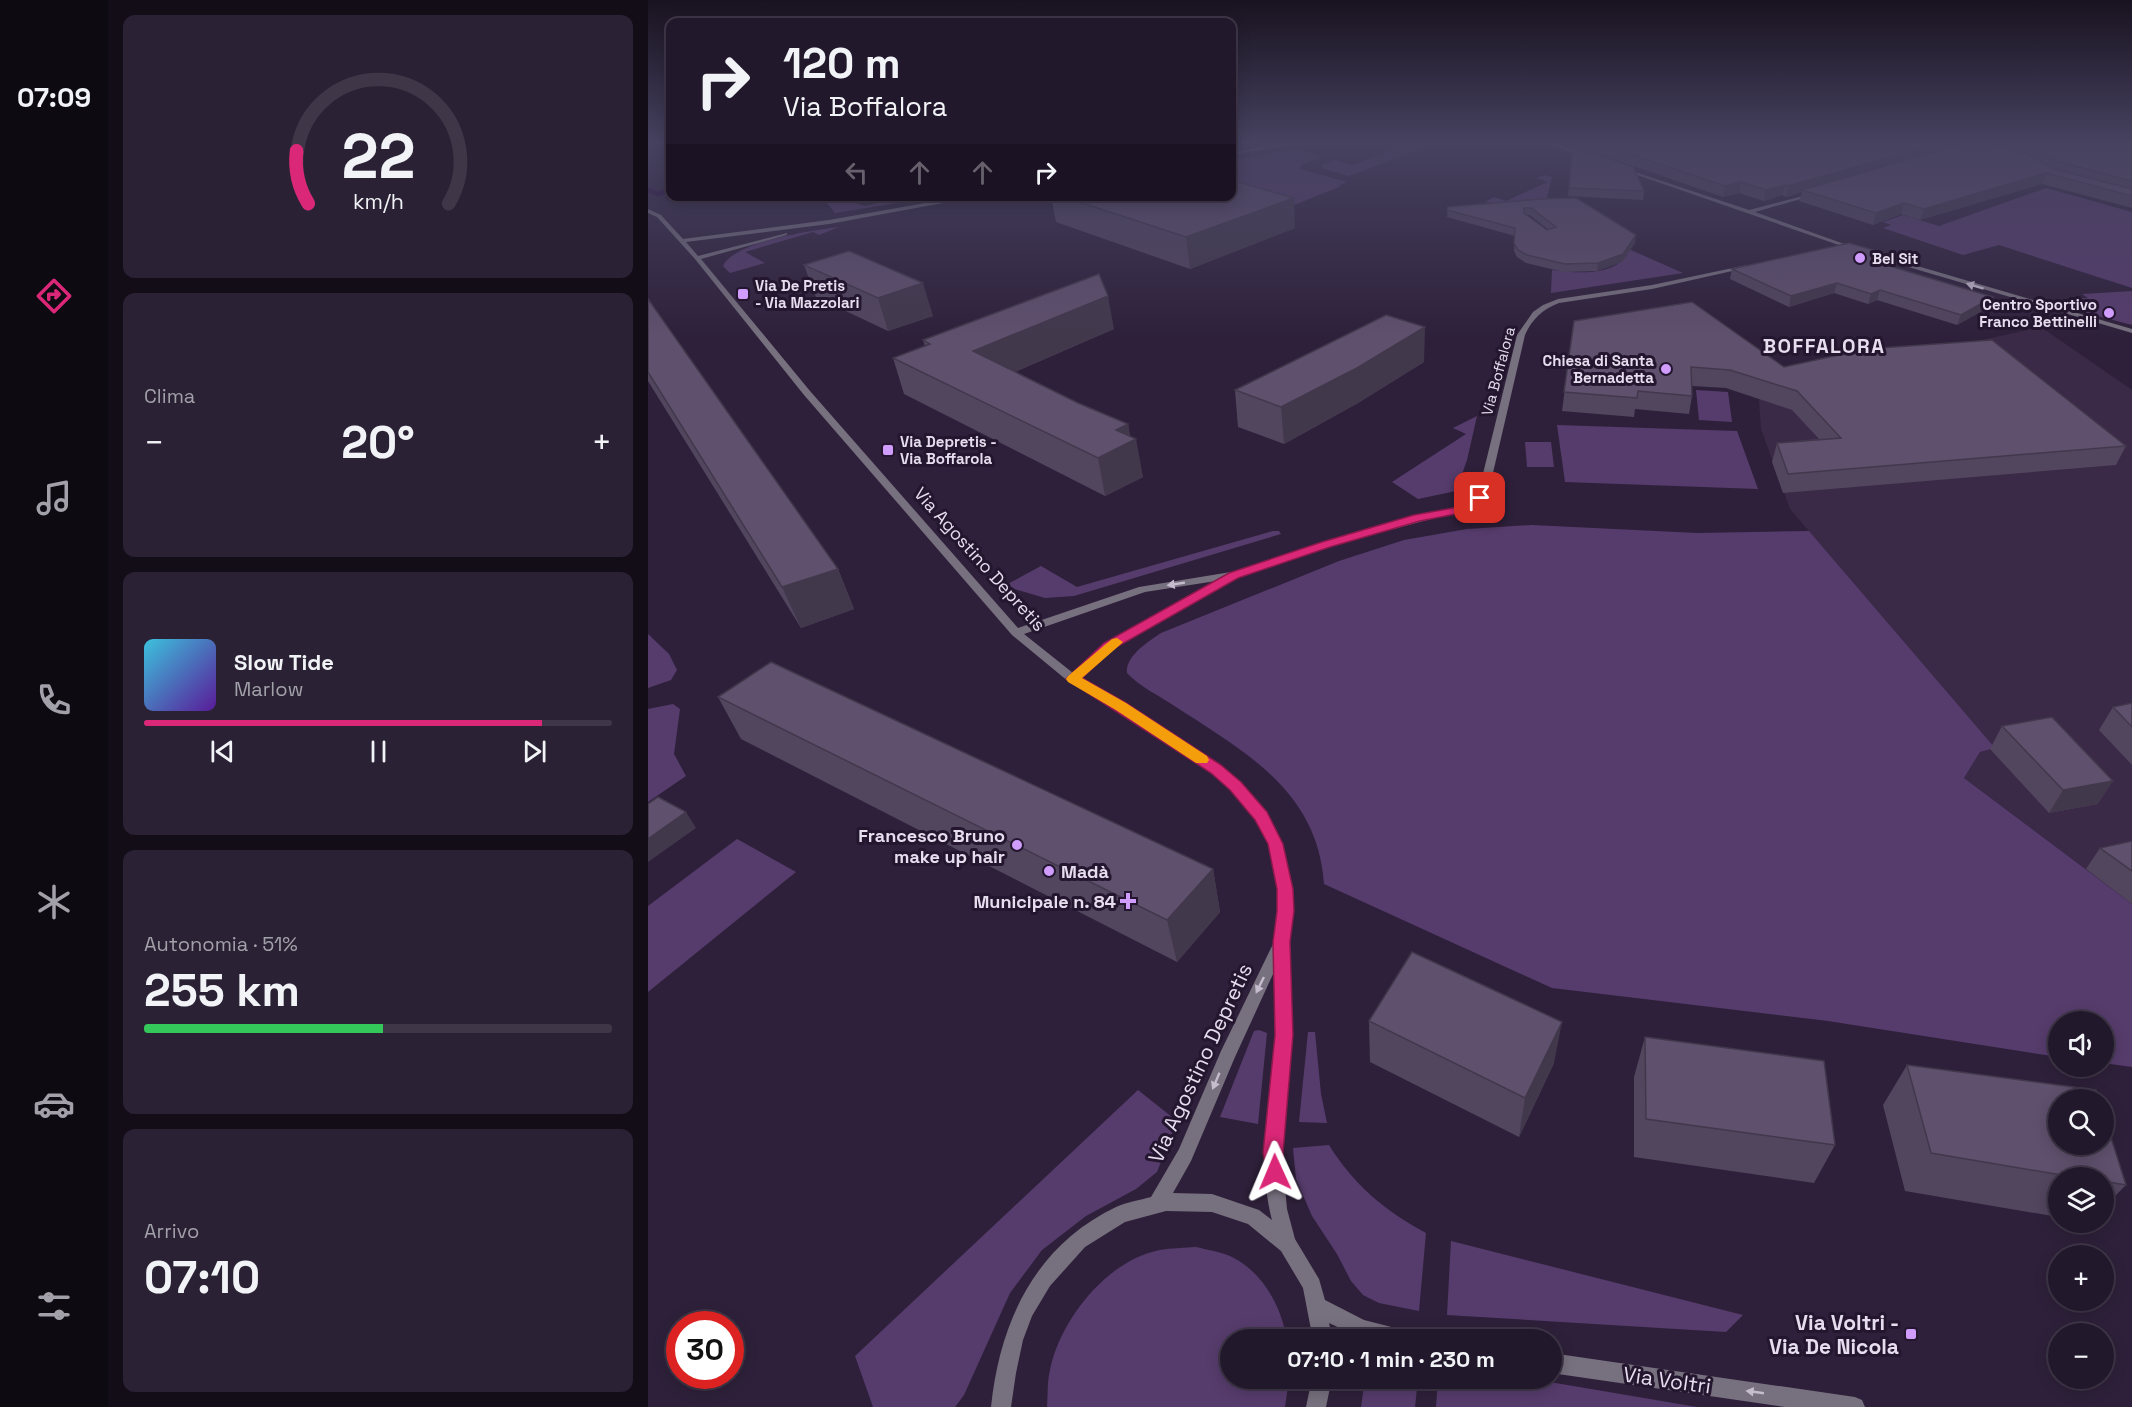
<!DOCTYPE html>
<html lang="it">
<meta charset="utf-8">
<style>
:root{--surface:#22182c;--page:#2a2134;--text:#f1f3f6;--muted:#a2a0a9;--line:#3f3748;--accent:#db2777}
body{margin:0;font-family:"Space Grotesk",sans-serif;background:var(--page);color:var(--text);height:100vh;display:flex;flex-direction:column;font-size:22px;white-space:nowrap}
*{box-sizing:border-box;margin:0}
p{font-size:20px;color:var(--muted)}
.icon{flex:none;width:33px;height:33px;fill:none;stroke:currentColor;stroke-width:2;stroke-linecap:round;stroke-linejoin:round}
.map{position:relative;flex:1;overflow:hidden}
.side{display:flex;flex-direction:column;gap:15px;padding:15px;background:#130d18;width:540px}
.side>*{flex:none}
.top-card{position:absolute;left:18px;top:18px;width:570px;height:183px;border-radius:12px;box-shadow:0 3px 15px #0003,0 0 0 2px var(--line);background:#22182c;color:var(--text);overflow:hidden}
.fabs{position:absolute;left:1400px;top:1011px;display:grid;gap:12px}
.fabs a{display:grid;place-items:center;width:66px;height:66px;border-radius:50%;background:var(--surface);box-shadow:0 3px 15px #0003,0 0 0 2px var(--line);font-size:30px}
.speed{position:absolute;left:18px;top:1311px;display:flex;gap:12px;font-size:30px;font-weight:700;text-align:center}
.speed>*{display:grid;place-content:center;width:78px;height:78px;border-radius:50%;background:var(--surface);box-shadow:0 3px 15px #0003,0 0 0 2px var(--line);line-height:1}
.speed .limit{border:9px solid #d22;background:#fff;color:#111}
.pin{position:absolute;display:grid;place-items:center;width:51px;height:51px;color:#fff;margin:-26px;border-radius:12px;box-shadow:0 3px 9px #0006}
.me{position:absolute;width:66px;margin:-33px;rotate:359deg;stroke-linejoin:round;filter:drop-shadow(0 0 4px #0008)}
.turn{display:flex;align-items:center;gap:21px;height:126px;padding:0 18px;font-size:27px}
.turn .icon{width:78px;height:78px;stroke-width:2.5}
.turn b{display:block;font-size:42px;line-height:51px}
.lanes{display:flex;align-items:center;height:57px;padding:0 18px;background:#0003;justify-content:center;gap:30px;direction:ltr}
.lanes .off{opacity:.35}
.big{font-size:45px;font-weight:700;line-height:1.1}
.side .card{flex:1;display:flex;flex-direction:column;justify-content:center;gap:9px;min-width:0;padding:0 21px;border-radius:12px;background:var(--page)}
.side .dial{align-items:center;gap:0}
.dial svg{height:156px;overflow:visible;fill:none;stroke:var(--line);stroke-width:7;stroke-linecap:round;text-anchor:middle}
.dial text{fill:var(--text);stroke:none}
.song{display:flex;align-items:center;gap:18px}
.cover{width:72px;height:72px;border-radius:9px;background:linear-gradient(135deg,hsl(190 70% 55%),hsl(270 70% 35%))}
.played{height:6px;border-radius:3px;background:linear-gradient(90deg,var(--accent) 85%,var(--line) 85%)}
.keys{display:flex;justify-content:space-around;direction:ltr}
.heat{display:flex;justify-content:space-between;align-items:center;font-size:33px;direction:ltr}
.charge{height:9px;border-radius:4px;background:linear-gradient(90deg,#34c759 51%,var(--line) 0)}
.trip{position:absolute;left:572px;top:1329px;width:342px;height:60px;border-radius:30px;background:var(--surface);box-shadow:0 3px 15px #0003,0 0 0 2px var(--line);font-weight:700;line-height:60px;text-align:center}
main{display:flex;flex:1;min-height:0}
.menu{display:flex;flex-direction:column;width:108px;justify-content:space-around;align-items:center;background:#0e0a12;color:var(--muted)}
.menu .icon{width:42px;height:42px}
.menu .on{color:var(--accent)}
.menu b{font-size:27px;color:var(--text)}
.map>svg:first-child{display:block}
</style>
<main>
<nav class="menu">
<b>07:09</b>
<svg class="icon on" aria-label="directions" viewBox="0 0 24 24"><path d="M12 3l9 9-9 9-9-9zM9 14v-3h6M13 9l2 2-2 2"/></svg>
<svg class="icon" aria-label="music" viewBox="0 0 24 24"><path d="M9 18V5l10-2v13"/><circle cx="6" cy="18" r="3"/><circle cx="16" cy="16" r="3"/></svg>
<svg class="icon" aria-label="phone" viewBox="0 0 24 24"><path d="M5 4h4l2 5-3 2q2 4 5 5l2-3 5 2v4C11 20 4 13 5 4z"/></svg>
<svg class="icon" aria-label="climate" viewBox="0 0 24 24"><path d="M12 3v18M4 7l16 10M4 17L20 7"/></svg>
<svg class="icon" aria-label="car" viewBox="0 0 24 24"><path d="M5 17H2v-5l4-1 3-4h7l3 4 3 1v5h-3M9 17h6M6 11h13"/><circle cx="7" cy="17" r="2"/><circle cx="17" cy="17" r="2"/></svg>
<svg class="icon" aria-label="filters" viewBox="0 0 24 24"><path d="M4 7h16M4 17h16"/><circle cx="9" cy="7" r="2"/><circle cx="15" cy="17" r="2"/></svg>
</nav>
<section class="side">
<div class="card dial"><svg viewBox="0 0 100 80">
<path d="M14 69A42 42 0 1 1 86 69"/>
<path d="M14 69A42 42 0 0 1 8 42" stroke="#db2777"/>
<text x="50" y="56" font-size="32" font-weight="700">22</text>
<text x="50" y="72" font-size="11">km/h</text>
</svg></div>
<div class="card"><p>Clima</p>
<div class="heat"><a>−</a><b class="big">20°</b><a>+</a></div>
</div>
<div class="card">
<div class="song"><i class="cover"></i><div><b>Slow Tide</b><p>Marlow</p></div></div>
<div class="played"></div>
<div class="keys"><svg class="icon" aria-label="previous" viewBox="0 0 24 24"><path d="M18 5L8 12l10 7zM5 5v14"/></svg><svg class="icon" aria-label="pause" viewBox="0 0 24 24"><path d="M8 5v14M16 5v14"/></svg><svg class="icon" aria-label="next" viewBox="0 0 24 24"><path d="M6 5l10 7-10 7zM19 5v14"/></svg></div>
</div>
<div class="card"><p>Autonomia · 51%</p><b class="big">255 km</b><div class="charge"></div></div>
<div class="card"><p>Arrivo</p><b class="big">07:10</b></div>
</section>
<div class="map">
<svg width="1484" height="1407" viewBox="0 0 1484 1407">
<rect width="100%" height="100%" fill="#2e203a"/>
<path fill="#3a2947" d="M1393,327l91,63v514l-168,-126 16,-26 15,-4 -205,-239 -29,-80 -2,-29 17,-14z"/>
<g fill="#563c6c">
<path d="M765,142h26l-90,34 -25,-7 -2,-4 13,-5 17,5z"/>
<path d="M646,149l30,8 -23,8 -1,4 47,13 -8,3 2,1 -69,28 -40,-18v-36z"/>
<path d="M896,175l8,2 -5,21 -55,5 -7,-1 9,-5 12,4 42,-19 -12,-4z"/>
<path d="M1398,188l86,24v76l-133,-43 -36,10 -80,-27 8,-3 -8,-3 20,-7 36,11z"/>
<path d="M174,197h40l-13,4 16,5 28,-7 7,2 13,-4h21l-99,16z"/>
<path d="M191,227l-20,8 -6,-3 -68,20 20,11 -35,10 -7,-7c10,-24 91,-36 116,-39z"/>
<path d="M976,247l59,26 -132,20 1,-23c23,3 60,7 75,-15z"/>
<path d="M1484,291v34l-92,-24 48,-3 -6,-4z"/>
<path d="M1048,390l32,2 4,30 -33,-2z"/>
<path d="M829,416l-10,44 -11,31 -38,8 -26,-17 74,-48 -13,-6z"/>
<path d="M909,425l180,6 21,58 -193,-7z"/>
<path d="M877,442h26l3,25h-27z"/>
<path d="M884,525l165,8 112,-2 186,217 -15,4 -16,26 168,126v163l-29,-4v-41h-45v35l-230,-36 -276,-33 -228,-104c-6,-93 -79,-132 -148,-177 -16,-11 -36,-20 -49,-34 -2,-17 22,-32 34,-40l178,-72 65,-21 63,-11z"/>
<path d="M625,531h6l2,3 -207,62 -29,2 -41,-12 37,-20 36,21z"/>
<path d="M0,634l21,20 8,16 -6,10 -23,8z"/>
<path d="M25,704l7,5 -6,45 12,22 -38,26v-93z"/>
<path d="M89,839l59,33 -148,120v-86z"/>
<path d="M611,1030l8,3 -9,91 -38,-7 34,-86z"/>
<path d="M660,1032h7l6,62 6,29 -28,-1z"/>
<path d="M490,1090l39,31 -20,51 -21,17 -50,27 -44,34 -32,43 -46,102 -9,12h-82l-18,-51z"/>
<path d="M681,1145c24,39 56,66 97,88l-7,78 -40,-8 -16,-8 -12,-14 -14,-27 -25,-38 -16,-37 -3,-31z"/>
<path d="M803,1241l292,74 -17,17 -279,-17z"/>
<path d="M548,1247c12,3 26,5 36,10 32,16 49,50 55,82l-57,1v38l59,1 -4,28h-238c1,-12 0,-25 3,-37 10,-50 57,-110 110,-120 11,-2 24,-2 36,-3z"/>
<path d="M790,1378l94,1 165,28h-261z"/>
<path d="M717,1379h53l-3,28h-54z"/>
</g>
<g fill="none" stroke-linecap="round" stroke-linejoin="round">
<path stroke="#210037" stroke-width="5" d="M0,190l10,4 12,-4"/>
<path fill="#210037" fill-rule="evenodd" d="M20,192h2v4l13,1 -3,4h-12l-3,-4z"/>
<g fill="#77707e" fill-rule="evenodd">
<path d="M645,142h13l-74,13v-3z"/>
<path d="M896,142h8l39,15 -5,1z"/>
<path d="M972,167l129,43 69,-18v2l-63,18 106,38 -5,1 -236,-82z"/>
<path d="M317,196h16l-152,28 -143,18 12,14 89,-23v2l-86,24 109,132 208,237 121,-41 92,-15 91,-30 148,-39 9,-13 38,-155 16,-23 10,-7 15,-6 94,-14 95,-20 3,2 -98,22 -93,14c-16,6 -27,16 -34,32l-36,155 -13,17 -146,39 -98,32 -1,3 -118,68 -32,29 44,26 96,62 19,17 26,29 16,32 10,45 1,22 -5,31 4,93 -10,118 5,56 8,30 24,40 6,21 39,20 51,13 3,7h-53l-36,-17 4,17h-20l-10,-52 -22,-37 -33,-27 -36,-12 -46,-1 -41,11 -40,25 -35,39 -18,30 -9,24 -7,33 -5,34h-20c9,-86 44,-161 125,-200 11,-5 24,-7 35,-10l28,-48 42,-98 53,-109 5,-31 -1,-22 -10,-45 -12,-25 -26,-30 -19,-17 -94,-62 -48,-28 -57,-47 -208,-240 -109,-136 -38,-42 -9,-4v-4l13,6 22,24 146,-19zM568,581l-111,62 -32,30 -49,-39 121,-42zM626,972c1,21 3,43 2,65 -4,60 -20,123 -4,183l-13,-10 -47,-16 -39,-1 18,-32 44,-104z"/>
<path d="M1232,255l252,74v4l-254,-75 -1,-1z"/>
<path d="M903,1353l304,44 7,3 3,7h-80l-234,-34z"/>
<path d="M664,1378h20l-6,29h-20z"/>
</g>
</g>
<g fill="#52455e" fill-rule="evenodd">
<path d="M916,142h419l4,1v-1h145v66l-90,-24 -122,36 -19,-6 -28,11 -74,-24 3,-9 -16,5 -4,-2 -18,6 -25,-8 -16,4z"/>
<path d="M925,146l71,45 -1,9 -75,-4z"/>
<path d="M403,196h181l63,32 -105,41 -134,-47z"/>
<path d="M892,199l95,44 -13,19 -25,9 -33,1 -38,-9 -9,-6 -3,-6 1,-15 -68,-19 1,-10zM879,215h3l19,15h-2z"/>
<path d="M1249,257l-4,10 96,40 -32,18 -80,-25 -9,4 -34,-11 -45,14 -59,-28 2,-10z"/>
<path d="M156,265l129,51 -45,15 -72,-34z"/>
<path d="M0,299l190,270 16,40 -53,19 -153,-247z"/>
<path d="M926,321l210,46 342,79 -10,19 -333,28 -11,-31 5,-19 42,-4 -27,-29 -66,-22 -34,-2v10l-3,18 -54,-5 -1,8 -72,-6z"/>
<path d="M466,329l-99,43 63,31 50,21 2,12 13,41 -38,19 -201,-102 -11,-36 32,-12 -2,-6z"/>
<path d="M776,362l-66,41 -74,41 -46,-17 -3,-37z"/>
<path d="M70,697l495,172 7,43 -43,50 -436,-223z"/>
<path d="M1484,703v62l-33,-35 14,-23z"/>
<path d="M1354,726l96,78 -49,9 -59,-64z"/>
<path d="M1484,841v63l-46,-35 14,-21z"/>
<path d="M721,1021l185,42 -35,74 -149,-75z"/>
<path d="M997,1037l190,108 -21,38 -180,-26v-80z"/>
<path d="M1259,1065l219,120 -23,23v-30h-45v39l-153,-26 -22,-86z"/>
</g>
<g fill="#42384c">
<path d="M1294,142h32l-172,48v2l-16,5 2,-11z"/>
<path d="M1398,173l-4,11 -122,36 4,-11z"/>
<path d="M1093,182l-2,11 -16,4 2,-11z"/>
<path d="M1137,185l-3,10 -18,6 2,-11z"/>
<path d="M646,198l1,30 -105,41 -4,-32z"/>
<path d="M1256,203l-3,11 -28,11 3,-12z"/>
<path d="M988,235l-1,8 -13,19 -25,9 1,-8z"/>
<path d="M1249,257l-3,10 -14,7 3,-10z"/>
<path d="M275,283l10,33 -45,15 -10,-33z"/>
<path d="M1189,283l-3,10 -45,14 2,-11z"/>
<path d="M1232,290l-3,10 -9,4 3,-10z"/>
<path d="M460,296l6,33 -132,57 -9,-35z"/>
<path d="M1345,297l-4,10 -32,18 4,-10z"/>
<path d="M777,327l-1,35 -66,41 -74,41 -3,-37z"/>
<path d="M480,424l3,18 5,-3 7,38 -38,19 -7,-38 18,-28z"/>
<path d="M190,569l16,40 -53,19 -19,-41z"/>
<path d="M1465,781l-15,23 -49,9 14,-23z"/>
<path d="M38,812l10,16 -48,34v-23z"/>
<path d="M565,869l7,43 -43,50 -10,-42z"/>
<path d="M914,1022l-8,41 -35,74 6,-39z"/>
</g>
<g fill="#5f506d" stroke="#42384c" stroke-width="1.5" fill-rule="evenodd">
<path d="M946,142h348l-154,44 -3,-1 -19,5 -25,-8 -16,4z"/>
<path d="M1321,142h13l46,12 23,14 81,21v7l-86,-23 -122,36 -20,-6 -28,10 -74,-23z"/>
<path d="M1363,142h121v39l-75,-20 -24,-13z"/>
<path d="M925,146l60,21 11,24 -75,-3z"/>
<path d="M584,180l62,18 -108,39 -125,-41h171z"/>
<path d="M928,198l60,37 -13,19 -25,9 -33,1 -38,-9 -9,-5 -4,-7 1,-15 -68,-18 1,-3 92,-8zM876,208h7l25,19 -9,3 -23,-17z"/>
<path d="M1201,243l48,14 -14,7 110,33 -32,18 -81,-25 -9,4 -34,-11 -46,13 -59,-27z"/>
<path d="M201,251l74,32 -45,15 -74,-33z"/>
<path d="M451,274l9,22 -135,55 105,52 50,21 -12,6 20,9 -38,19 -205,-100 37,-14 -7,-4z"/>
<path d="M0,299l190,270 -56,18 -134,-215z"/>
<path d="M1044,302l92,65 82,-18 126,-9 134,106 -338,28 -11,-31 64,-5 -44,-47 -67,-21 -39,-3 1,29 -54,-5 -1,7 -73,-6 10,-71z"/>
<path d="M738,315l39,12 -68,41 -76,39 -46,-17z"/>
<path d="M123,662l442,207 -46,51 -449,-223z"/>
<path d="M1484,703v24l-19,-20z"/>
<path d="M1404,717l61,64 -50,9 -61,-64z"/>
<path d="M10,797l28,15 -38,27v-35z"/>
<path d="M1484,841v30l-32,-23z"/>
<path d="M764,952l150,70 -37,76 -156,-77z"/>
<path d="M997,1037l179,24 11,84 -189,-26z"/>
<path d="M1259,1065l189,25 3,10h-41v44h45v-32l23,73 -23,-4v-3h-24l-148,-25z"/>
</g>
<defs><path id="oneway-solid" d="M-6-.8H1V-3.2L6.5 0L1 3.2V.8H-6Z" transform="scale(1.5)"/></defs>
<g fill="#c5bccd">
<use href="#oneway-solid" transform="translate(1327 286) rotate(-163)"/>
<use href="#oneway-solid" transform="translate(528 584) rotate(171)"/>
<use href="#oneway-solid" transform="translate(612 985) rotate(116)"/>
<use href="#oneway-solid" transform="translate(568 1081) rotate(113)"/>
<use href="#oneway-solid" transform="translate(1107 1392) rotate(-172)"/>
</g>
<linearGradient id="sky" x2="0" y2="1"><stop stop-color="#191220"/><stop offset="0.42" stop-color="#464260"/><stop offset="1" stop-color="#464260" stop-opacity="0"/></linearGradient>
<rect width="1484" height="339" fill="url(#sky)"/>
<path fill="#db2777" stroke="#8e194d" stroke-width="1.5" d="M832,495l4,1v5l-7,6 -11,5 -46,9 -90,26 -92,31 -125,71 -31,29 44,25 95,62 20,17 26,30 16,32 10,45 1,22 -4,31 3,93 -10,118 2,19 -3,7 -7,3 -7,-3 -5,-26 12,-118 -2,-93 4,-31v-22l-9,-45 -13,-24 -25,-30 -19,-17 -145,-94 38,-36 125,-70 93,-31 92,-27 45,-8z"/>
<path fill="#f59e0b" d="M469,638l6,4 -2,2 -39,34 44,25 81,53 2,4 -2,3h-11l-80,-53 -48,-28 -2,-3 2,-3 44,-37z"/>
<g fill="#d09dfe" stroke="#24162f" stroke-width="2">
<circle cx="1212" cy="258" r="6"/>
<rect x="89" y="288" width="12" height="12" rx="3"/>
<circle cx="1461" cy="313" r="6"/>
<circle cx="1018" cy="369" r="6"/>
<rect x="234" y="444" width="12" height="12" rx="3"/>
<circle cx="369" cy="845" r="6"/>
<circle cx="401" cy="871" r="6"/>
<path d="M477 892h6v6h6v6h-6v6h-6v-6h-6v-6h6z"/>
<rect x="1257" y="1328" width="12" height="12" rx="3"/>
</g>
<g text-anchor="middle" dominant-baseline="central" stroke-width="6" stroke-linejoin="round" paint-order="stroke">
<g font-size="15" font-weight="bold" fill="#e6ddef" stroke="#24162f" text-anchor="start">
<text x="1224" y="258">Bel Sit</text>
<text x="107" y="285">Via De Pretis<tspan x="107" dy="17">- Via Mazzolari</tspan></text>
<text x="1449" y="304" text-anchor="end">Centro Sportivo<tspan x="1449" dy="17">Franco Bettinelli</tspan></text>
<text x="1006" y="360" text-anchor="end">Chiesa di Santa<tspan x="1006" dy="17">Bernadetta</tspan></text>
<text x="252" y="441">Via Depretis -<tspan x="252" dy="17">Via Boffarola</tspan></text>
</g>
<g font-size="15" fill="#e6ddef" stroke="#24162f">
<text transform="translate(850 371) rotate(-75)">Via Boffalora</text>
</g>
<g font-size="18" fill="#e6ddef" stroke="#24162f">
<text transform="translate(332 559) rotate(48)">Via Agostino Depretis</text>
</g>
<g font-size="18" font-weight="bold" fill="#e6ddef" stroke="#24162f" text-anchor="end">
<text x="357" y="835">Francesco Bruno<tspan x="357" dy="21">make up hair</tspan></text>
<text x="413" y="871" text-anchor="start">Madà</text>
<text x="468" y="901">Municipale n. 84</text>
</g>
<g font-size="20" font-weight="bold" letter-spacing="1.5" fill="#e6ddef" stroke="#24162f">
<text x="1176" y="346">BOFFALORA</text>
</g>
<g font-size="21" fill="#e6ddef" stroke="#24162f">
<text transform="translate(552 1063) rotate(-65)">Via Agostino Depretis</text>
<text transform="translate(1019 1380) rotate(8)">Via Voltri</text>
</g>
<g font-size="21" font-weight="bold" fill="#e6ddef" stroke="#24162f" text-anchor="end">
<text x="1251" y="1322">Via Voltri -<tspan x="1251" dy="24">Via De Nicola</tspan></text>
</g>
</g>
</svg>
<div class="fabs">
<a><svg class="icon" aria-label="sound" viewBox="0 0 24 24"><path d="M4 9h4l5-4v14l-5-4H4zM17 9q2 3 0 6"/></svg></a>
<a><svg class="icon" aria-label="search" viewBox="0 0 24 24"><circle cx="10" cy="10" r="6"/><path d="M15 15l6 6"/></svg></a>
<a><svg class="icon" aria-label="layers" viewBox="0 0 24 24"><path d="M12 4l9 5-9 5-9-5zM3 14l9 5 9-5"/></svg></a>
<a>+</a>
<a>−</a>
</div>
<div class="speed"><div class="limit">30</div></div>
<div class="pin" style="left:832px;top:498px;background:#d93025"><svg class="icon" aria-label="arrive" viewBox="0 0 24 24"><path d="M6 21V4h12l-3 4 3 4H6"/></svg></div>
<svg class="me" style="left:627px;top:1172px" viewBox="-20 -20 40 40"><path d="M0-17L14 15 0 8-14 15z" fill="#db2777" stroke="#fff" stroke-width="4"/></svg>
<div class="trip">07:10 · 1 min · 230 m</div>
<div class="top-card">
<div class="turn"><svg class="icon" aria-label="right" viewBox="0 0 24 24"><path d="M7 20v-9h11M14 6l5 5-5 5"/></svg><div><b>120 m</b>Via Boffalora</div></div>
<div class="lanes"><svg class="icon off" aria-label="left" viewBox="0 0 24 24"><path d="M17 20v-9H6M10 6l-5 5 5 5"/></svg><svg class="icon off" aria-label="ahead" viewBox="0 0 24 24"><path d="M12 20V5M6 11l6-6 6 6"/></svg><svg class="icon off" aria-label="ahead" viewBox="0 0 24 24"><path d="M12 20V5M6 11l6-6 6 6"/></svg><svg class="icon" aria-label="right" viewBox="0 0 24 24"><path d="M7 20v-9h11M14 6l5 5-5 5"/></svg></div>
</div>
</div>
</main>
